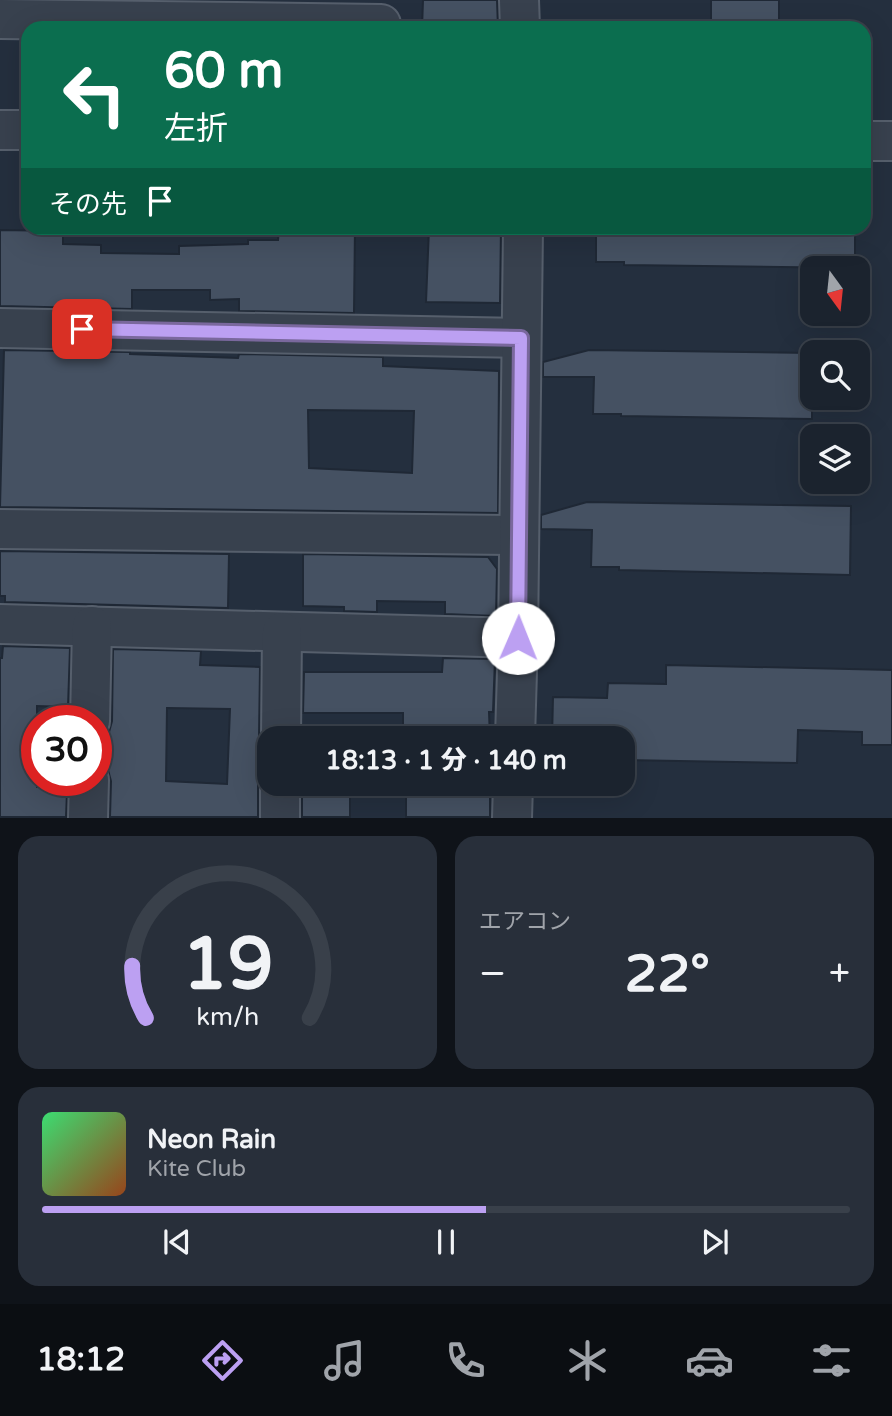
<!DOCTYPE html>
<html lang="ja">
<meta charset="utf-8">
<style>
:root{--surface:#1b232e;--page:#282f3a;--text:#f1f3f6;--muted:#a0a4aa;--line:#39404a;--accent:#bca0f2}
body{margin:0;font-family:"Varela Round","Noto Sans JP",sans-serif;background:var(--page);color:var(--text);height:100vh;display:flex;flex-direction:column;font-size:26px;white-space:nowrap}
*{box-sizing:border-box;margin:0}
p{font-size:23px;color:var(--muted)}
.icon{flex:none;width:38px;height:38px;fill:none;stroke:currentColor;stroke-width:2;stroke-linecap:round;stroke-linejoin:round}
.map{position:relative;height:818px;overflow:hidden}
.side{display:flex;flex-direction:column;gap:18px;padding:18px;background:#0f1319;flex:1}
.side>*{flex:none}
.hud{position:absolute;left:21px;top:21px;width:850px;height:214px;border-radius:21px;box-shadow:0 7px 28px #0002,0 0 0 2px var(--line);background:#0b6e4f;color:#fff;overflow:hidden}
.needle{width:46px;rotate:165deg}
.controls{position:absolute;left:800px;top:256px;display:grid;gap:14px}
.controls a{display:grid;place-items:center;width:70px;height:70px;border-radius:14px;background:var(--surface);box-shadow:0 7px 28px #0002,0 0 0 2px var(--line);font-size:35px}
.speed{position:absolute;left:21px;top:705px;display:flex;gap:14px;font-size:35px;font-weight:700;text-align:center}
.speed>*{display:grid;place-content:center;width:91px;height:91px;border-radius:50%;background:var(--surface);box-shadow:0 7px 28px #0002,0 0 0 2px var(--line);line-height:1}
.speed .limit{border:10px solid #d22;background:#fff;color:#111}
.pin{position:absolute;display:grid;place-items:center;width:60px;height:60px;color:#fff;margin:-30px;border-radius:14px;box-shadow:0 4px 10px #0006}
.me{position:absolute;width:77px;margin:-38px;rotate:1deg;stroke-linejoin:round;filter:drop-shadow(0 0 5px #0008)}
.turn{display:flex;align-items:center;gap:24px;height:147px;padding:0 28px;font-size:32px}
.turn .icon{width:91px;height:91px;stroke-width:2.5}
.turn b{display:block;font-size:49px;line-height:60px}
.then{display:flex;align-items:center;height:66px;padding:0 28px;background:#0003;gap:14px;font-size:26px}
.big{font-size:52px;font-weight:800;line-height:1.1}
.side .card{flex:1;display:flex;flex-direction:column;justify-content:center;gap:10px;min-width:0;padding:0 24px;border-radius:21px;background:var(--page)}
.side .dial{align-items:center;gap:0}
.dial svg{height:182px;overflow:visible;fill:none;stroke:var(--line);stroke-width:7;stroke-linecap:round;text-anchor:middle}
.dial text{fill:var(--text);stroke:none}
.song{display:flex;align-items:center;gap:21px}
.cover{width:84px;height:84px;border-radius:10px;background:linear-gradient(135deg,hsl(140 70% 55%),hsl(20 70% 35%))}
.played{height:7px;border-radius:4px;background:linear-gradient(90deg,var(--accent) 55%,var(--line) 55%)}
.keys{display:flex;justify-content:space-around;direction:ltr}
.heat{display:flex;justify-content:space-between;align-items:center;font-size:38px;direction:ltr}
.side .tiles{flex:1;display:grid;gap:18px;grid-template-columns:1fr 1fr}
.card:last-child{grid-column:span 2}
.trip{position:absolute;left:257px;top:726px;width:378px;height:70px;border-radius:21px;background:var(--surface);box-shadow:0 7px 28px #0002,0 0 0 2px var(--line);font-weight:800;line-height:70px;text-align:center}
.tabs{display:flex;height:112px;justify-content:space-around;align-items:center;background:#0b0e12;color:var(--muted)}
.tabs .icon{width:49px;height:49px}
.tabs .selected{color:var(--accent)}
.tabs b{font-size:32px;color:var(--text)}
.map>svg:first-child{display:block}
</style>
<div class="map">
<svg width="892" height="818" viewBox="0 0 892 818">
<rect width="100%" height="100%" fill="#242f3e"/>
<g fill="#455162" stroke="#1f2835" stroke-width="2" fill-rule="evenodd">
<path d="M423,0h74l1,28h-76z"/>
<rect x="711" y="0" width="68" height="28"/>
<path d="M279,228h76l-1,85 -115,-2v-12l-29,1v-10h-78v19l-132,-3v-76l63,1v13l38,1v8l78,1v-8l69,-2v-4h30z"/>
<path d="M429,228h72l-1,75 -74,-1z"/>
<path d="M596,228h259v40l-231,-3v-3h-28z"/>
<path d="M4,350l126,2v2l108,4 1,-4 144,3v9l116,5 -1,142 -498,-6zM308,410l106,1 -2,62 -103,-5z"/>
<path d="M589,350l223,3v66l-191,-3v-2h-28l1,-37h-51v-15z"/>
<path d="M587,502l264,4 -1,69 -231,-5v-3h-28l1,-37 -51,-1v-14z"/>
<path d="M0,551l229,3 -1,54 -223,-6v-6h-5z"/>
<path d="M303,554l185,3 9,12 -1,47 -51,-2v-12l-68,-1v11l-33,-1v-4l-41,-1z"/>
<path d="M3,646l67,2 -2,59 -31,-1v81h23l7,5 -1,25h-66v-159h2z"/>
<path d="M113,649l88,2 -1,14 60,2 -1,71 3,10 5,6v13l-6,7 -3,9v34h-148l1,-36 -3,-11 -4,-5 1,-29 4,-4 3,-11zM167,708l63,1 -3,75 -61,-3z"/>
<path d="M443,658l52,1 -2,53h-4l1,26h-87v-25h-100l1,-41h138z"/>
<path d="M666,665l226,5v75h-30v-13l-64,-2 -1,33 -174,-3v-22h-71l1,-41 54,1 1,-15 58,1z"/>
<rect x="406" y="784" width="84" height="33"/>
<rect x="302" y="788" width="48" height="29"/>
</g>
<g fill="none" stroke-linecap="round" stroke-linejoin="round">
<defs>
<g id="minor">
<path d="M519,0l1,28"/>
<path d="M0,19l381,5"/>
<path d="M0,130h28"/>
<path d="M864,141h28"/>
<path d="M0,328l521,10"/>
<path d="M0,529l519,6"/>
<path d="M0,624l518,14"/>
<path d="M90,721l2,-95"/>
<path d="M281,738l1,-106"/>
<path d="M515,738l3,-100 5,-410"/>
<path d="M88,818l1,-38"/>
<path d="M280,818v-34"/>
<path d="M512,818l1,-34"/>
</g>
</defs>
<use href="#minor" stroke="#565f6c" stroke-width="42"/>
<use href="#minor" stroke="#38414e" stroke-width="38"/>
</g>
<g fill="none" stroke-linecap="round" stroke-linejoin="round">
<defs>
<path id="route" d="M82,329l439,9 -3,300"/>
</defs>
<use href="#route" stroke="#7a689d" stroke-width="18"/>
<use href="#route" stroke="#bca0f2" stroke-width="12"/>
</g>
</svg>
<div class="controls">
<a><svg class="needle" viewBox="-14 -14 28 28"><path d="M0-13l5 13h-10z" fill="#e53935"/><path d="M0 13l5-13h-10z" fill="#a0a4aa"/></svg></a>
<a><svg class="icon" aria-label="search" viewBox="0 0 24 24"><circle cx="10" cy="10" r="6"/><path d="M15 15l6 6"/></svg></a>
<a><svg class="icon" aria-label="layers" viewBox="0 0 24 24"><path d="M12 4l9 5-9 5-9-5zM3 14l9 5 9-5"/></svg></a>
</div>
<div class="speed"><div class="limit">30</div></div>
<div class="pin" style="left:82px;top:329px;background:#d93025"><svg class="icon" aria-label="arrive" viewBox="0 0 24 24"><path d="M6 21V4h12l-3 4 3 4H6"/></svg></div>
<svg class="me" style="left:518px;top:638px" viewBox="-20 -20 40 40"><circle r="19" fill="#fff"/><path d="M0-13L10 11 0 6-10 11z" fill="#bca0f2"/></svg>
<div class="trip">18:13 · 1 分 · 140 m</div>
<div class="hud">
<div class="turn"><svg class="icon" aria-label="left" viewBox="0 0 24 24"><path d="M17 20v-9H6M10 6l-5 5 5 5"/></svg><div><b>60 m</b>左折</div></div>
<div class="then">その先<svg class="icon" aria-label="arrive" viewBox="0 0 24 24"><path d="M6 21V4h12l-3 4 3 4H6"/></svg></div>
</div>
</div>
<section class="side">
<div class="tiles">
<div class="card dial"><svg viewBox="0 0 100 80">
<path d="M14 69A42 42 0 1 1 86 69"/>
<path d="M14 69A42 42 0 0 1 8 46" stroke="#bca0f2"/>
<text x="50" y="56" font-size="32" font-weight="700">19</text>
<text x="50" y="72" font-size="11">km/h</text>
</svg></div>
<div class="card"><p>エアコン</p>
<div class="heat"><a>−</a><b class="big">22°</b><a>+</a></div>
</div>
<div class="card">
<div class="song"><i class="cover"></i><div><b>Neon Rain</b><p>Kite Club</p></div></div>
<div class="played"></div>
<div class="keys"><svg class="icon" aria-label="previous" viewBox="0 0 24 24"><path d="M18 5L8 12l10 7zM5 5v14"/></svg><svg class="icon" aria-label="pause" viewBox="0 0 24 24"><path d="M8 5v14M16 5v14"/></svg><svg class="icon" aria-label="next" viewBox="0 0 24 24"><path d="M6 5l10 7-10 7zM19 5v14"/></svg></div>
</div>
</div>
</section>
<nav class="tabs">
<b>18:12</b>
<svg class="icon selected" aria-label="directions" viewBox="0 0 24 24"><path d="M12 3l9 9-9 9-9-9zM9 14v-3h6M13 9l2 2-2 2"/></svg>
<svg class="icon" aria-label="music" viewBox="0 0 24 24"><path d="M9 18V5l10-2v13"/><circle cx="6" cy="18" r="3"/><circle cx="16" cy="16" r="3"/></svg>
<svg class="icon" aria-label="phone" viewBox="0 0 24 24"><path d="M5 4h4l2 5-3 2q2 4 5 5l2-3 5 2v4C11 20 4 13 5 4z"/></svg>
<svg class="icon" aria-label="climate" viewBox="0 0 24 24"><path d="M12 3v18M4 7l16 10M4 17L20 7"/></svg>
<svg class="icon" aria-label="car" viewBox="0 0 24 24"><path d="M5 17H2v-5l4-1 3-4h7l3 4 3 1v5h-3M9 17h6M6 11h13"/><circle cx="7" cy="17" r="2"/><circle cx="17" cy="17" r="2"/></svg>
<svg class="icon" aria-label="filters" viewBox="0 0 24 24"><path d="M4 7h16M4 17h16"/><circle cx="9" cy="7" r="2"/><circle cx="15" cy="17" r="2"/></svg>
</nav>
